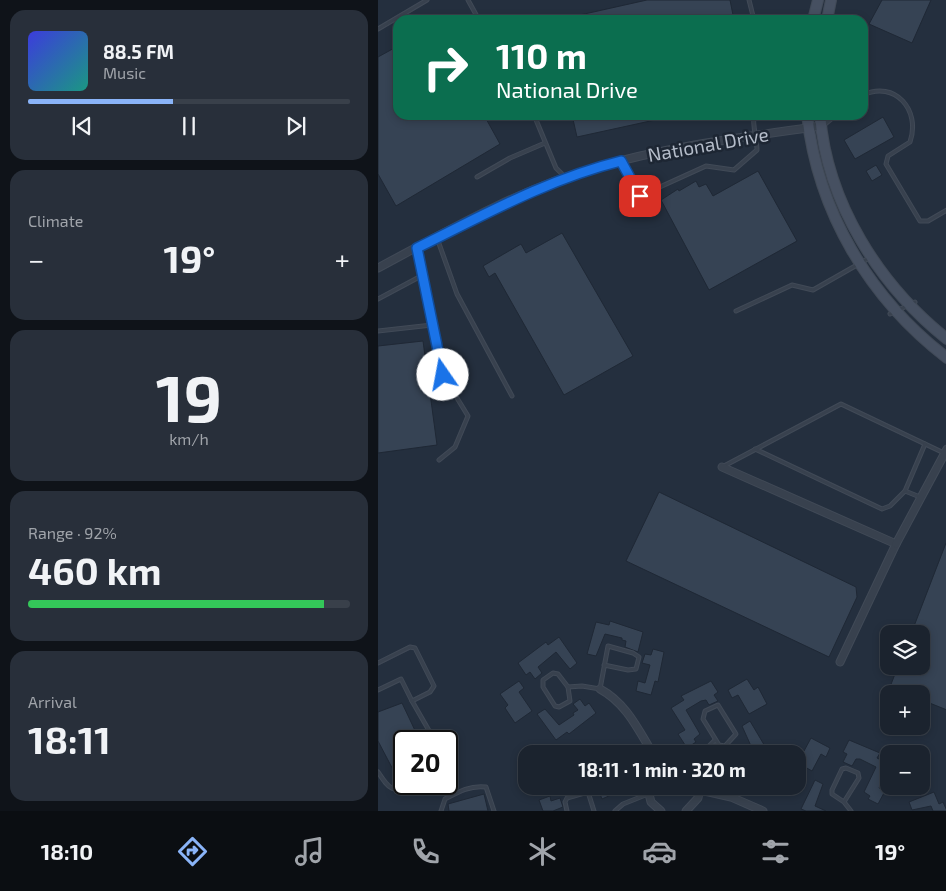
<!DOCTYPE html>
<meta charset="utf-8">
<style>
:root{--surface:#1b232e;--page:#282f3a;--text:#f1f3f6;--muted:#a0a4aa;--line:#39404a;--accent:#8ab4f8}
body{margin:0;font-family:"Exo 2",sans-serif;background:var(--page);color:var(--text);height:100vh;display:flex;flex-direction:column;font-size:19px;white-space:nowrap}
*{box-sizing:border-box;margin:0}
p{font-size:16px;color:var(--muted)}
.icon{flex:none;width:28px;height:28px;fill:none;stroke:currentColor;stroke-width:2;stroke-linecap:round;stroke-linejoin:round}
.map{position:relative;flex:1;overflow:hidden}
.panel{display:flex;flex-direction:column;gap:10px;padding:10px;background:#0f1319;width:378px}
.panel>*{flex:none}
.guide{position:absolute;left:15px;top:15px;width:475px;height:105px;border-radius:15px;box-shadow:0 2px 8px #0003,0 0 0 1px var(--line);background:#0b6e4f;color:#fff;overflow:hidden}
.fabs{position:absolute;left:502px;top:625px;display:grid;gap:10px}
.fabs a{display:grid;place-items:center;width:50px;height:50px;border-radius:10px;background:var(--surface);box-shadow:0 2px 8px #0003,0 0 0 1px var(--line);font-size:25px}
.speed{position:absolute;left:15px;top:730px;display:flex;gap:10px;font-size:25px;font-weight:700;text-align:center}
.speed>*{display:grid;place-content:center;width:65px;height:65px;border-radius:50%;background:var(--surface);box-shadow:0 2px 8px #0003,0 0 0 1px var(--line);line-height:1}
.speed .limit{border:2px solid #111;border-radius:8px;background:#fff;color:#111}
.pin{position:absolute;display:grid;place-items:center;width:42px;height:42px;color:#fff;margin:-21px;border-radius:10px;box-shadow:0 2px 8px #0006}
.me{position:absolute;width:55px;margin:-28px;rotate:348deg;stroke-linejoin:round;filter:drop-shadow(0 0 4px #0008)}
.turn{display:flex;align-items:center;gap:18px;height:105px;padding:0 20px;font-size:22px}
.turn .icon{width:65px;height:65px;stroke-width:2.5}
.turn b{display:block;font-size:35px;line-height:42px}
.big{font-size:38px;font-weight:700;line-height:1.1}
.panel .tile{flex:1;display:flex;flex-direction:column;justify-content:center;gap:8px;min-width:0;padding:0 18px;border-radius:15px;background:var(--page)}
.panel .dial{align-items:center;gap:0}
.dial b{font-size:65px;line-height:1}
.song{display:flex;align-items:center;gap:15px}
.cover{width:60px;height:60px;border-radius:8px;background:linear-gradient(135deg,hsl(240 70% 55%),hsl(170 70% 35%))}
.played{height:5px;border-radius:2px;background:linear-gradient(90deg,var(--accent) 45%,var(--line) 45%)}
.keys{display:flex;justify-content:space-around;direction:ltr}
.heat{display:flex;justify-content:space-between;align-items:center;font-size:28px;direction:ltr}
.charge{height:8px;border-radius:4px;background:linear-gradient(90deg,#34c759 92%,var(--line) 0)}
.trip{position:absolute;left:140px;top:745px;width:288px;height:50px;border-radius:15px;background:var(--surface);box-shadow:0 2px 8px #0003,0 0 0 1px var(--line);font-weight:700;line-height:50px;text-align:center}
.menu{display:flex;height:80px;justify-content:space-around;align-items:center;background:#0b0e12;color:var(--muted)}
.menu .icon{width:35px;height:35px}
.menu .on{color:var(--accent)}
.menu b{font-size:22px;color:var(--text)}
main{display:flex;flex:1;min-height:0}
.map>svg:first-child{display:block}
</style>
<main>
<section class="panel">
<div class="tile">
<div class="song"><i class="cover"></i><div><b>88.5 FM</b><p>Music</p></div></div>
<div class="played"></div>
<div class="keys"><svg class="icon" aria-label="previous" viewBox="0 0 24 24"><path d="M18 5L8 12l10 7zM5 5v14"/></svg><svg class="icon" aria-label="pause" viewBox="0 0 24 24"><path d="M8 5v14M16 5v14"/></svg><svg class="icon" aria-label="next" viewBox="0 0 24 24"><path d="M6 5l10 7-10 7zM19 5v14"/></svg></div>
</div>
<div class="tile"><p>Climate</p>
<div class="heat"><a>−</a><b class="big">19°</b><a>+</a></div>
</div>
<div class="tile dial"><b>19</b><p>km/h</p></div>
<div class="tile"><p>Range · 92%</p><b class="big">460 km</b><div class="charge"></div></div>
<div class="tile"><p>Arrival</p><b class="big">18:11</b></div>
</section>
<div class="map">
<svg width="569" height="811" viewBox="0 0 569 811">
<rect width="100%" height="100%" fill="#242f3e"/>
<g fill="#364354" stroke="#1f2835">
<path d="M269,0h83l4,20h-163v-3z"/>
<path d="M504,0h49l-19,43 -43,-19z"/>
<path d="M20,46v69h86l16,29 -104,62 -18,-32v-117z"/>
<path d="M194,115h92v3l-87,19z"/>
<path d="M505,117l11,20 -39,22 -11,-19z"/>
<path d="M498,165l6,10 -10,6 -6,-10z"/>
<path d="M380,171l39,70 -88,49 -48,-90 17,-11 1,2 17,-10 3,6 7,-3 7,12z"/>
<path d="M184,233l71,123 -69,39 -69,-122 -6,4 -6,-11 38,-22 5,9z"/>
<path d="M45,341l14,104 -59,8v-107z"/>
<path d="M281,492l197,95 1,10 -28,60 -203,-96z"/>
<path d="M568,543h1v167l-25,-10v-6h-16l-16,-7 8,-21h24v-32h-11z"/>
<path d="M232,621l33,11 -5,20 -13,-5 1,-6 -4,-1v-2l-17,-4 -9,22 -9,-2 9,-32 13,3z"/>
<path d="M181,637l18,26 -7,6 -14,-17 -18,15 4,6 -7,6 -5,-7 -4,3 -8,-12 28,-21 2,3z"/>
<path d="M275,649l11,3 -6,30 -3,-1 -4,14 -15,-4 2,-10 7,2 5,-18 -8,-2 3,-9 6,1z"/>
<path d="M369,679l7,11 4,-3 9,17 -18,10 -11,-19 -6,3 -4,-8z"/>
<path d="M141,681l5,7 -5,4 13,19 -17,12 -10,-15 3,-3 -8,-11z"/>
<path d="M333,681l7,11 -4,3 4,6 -9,4 -3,-5 -5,1 -15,9 14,24 -6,5 2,3 -9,6 -9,-14 7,-4 -14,-22 13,-8 -3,-4z"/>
<path d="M202,699l5,7 4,-3 7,10 -27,21 -2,-2 -11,8 -19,-26 8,-5 14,16 15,-10 -1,-2 5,-3 -5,-6z"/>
<path d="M24,703l18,38h-16v37l-5,3 -21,-40v-29z"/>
<path d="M372,721l16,27 -10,6h-19l14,-8 -9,-20z"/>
<path d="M433,738l19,10 -4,9 -5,-3 -9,17 -7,-4 -1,3 -7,-3v-13l2,-6 5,3z"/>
<path d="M471,740l31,13 -3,5 12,6 -10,24 6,3 -7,13 -10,-5 2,-3 -6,-4 12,-25 -16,-8h-4l-4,7 -9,-4 4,-8 -4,-2z"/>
<path d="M437,780l8,4 -8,22 11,5h-20l-5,-2z"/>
<path d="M219,786h10l4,9 -9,4z"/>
<path d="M556,792l5,12 4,-2 4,9h-14l-2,-5 -19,4 -3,-8z"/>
<path d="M106,794l4,17h-39l-1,-7z"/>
<path d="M172,796l1,5 9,-3 3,9 -10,4h-10l-4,-11z"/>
</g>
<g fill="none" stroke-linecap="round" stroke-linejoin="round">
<defs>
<g id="lane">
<path d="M90,0l11,20"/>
<path d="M371,0l5,20"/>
<path d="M0,29l49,-29"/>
<path d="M485,95c32,-15 58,15 47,47l-22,14 -2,8 34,57h8l19,-11"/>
<path d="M156,115l22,53 9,9"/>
<path d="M446,125l12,-10"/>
<path d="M243,162l19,34 66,-30 28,4 23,-20c0,-9 -5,-27 -3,-35"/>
<path d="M99,177l33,-19 35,-15"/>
<path d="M59,238l20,56 55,102"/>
<path d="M45,275l9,50"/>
<path d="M0,299l45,-24 -6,-27"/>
<path d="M358,311l56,-26 21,5 58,-33"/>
<path d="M512,314l25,-12"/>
<path d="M0,331l54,-6 11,50 25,41 -13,31 -16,13"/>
<path d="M377,449l127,60 8,-3 15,-15 15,6"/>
<path d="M346,466l117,-62 103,49"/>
<path d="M527,491l20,-47"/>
<path d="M0,663l32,-16 5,1 19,38 -4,6 -18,9 23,40"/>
<path d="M175,673l5,1 10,13 2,14 -11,6 -4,-1 -12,-19v-7z"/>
<path d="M190,687l14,-1 18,3 8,-43 25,7 6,4 -3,12 -8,1 -24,-5"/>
<path d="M0,690l23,-11 11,22"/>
<path d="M340,705l18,29 -11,12 -6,-1 -16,-26 2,-8z"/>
<path d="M323,754l14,-14"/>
<path d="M0,772c11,17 14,22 35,12"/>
<path d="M466,802l15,-24 -1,-5 -12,-5 -4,1 -10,21v4l12,8 7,9"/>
<path d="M63,811l4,-12c13,-7 25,-14 41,-12l8,24"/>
<path d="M189,811l-2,-9 2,-4 21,-6 6,19"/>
<path d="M237,811l8,-7 25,-10"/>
</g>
<g id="street">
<path d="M0,268c69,-37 140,-78 216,-100 75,-22 151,-31 227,-42"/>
<path d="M344,467l174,77 -56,118"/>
<path d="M518,544l51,-95"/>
<path d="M222,689c26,14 38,40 53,65"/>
<path d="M269,786l4,16 10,9"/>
<path d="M322,790l31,7 32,14"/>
<path d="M308,811l12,-13 2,-11"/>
</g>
<g id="secondary">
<path d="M435,20l5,-20"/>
<path d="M449,20l4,-20"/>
<path d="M429,115c11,97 62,183 140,243"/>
<path d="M442,115c7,88 59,170 127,224"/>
</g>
</defs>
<use href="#lane" stroke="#414a57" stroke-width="5"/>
<use href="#street" stroke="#414a57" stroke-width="9"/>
<use href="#secondary" stroke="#414a57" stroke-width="12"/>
<use href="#lane" stroke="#38414e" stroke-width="3"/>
<use href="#street" stroke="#38414e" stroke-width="7"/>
<use href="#secondary" stroke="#465061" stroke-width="10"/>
</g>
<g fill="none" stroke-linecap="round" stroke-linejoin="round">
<defs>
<path id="route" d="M65,375l-26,-127c67,-33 131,-69 204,-87l19,35"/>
</defs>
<use href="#route" stroke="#114b97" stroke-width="12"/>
<use href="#route" stroke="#1a73e8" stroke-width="9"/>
</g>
<g text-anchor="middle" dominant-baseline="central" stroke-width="5" stroke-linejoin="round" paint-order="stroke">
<g font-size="19" fill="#b4bcc9" stroke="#1d2633">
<text transform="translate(330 144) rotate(-10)">National Drive</text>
</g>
</g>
</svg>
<div class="fabs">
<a><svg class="icon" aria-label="layers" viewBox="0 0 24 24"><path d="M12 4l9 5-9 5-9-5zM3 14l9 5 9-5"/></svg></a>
<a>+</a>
<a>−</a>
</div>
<div class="speed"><div class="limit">20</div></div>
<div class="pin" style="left:262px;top:196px;background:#d93025"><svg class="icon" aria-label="arrive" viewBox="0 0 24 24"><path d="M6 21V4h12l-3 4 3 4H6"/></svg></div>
<svg class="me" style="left:65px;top:375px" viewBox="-20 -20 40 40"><circle r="19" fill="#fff"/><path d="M0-13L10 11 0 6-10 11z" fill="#1a73e8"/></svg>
<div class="trip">18:11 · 1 min · 320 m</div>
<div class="guide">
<div class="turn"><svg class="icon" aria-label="right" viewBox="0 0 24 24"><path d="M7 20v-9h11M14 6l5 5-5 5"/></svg><div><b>110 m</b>National Drive</div></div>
</div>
</div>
</main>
<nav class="menu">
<b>18:10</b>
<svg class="icon on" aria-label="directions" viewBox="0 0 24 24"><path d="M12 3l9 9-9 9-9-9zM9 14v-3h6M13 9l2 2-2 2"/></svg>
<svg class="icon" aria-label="music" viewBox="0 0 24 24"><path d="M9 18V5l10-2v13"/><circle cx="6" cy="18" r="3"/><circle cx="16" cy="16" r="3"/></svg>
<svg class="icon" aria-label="phone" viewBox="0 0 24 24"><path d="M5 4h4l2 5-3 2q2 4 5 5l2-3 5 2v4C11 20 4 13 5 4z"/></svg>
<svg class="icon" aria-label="climate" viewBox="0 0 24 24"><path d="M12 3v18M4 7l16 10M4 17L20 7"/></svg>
<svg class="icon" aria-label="car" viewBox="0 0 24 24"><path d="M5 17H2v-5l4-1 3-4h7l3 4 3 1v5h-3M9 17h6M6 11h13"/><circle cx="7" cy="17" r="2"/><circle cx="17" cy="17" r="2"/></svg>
<svg class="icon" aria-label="filters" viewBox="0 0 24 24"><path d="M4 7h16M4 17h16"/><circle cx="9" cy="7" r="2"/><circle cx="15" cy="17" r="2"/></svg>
<b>19°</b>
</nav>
